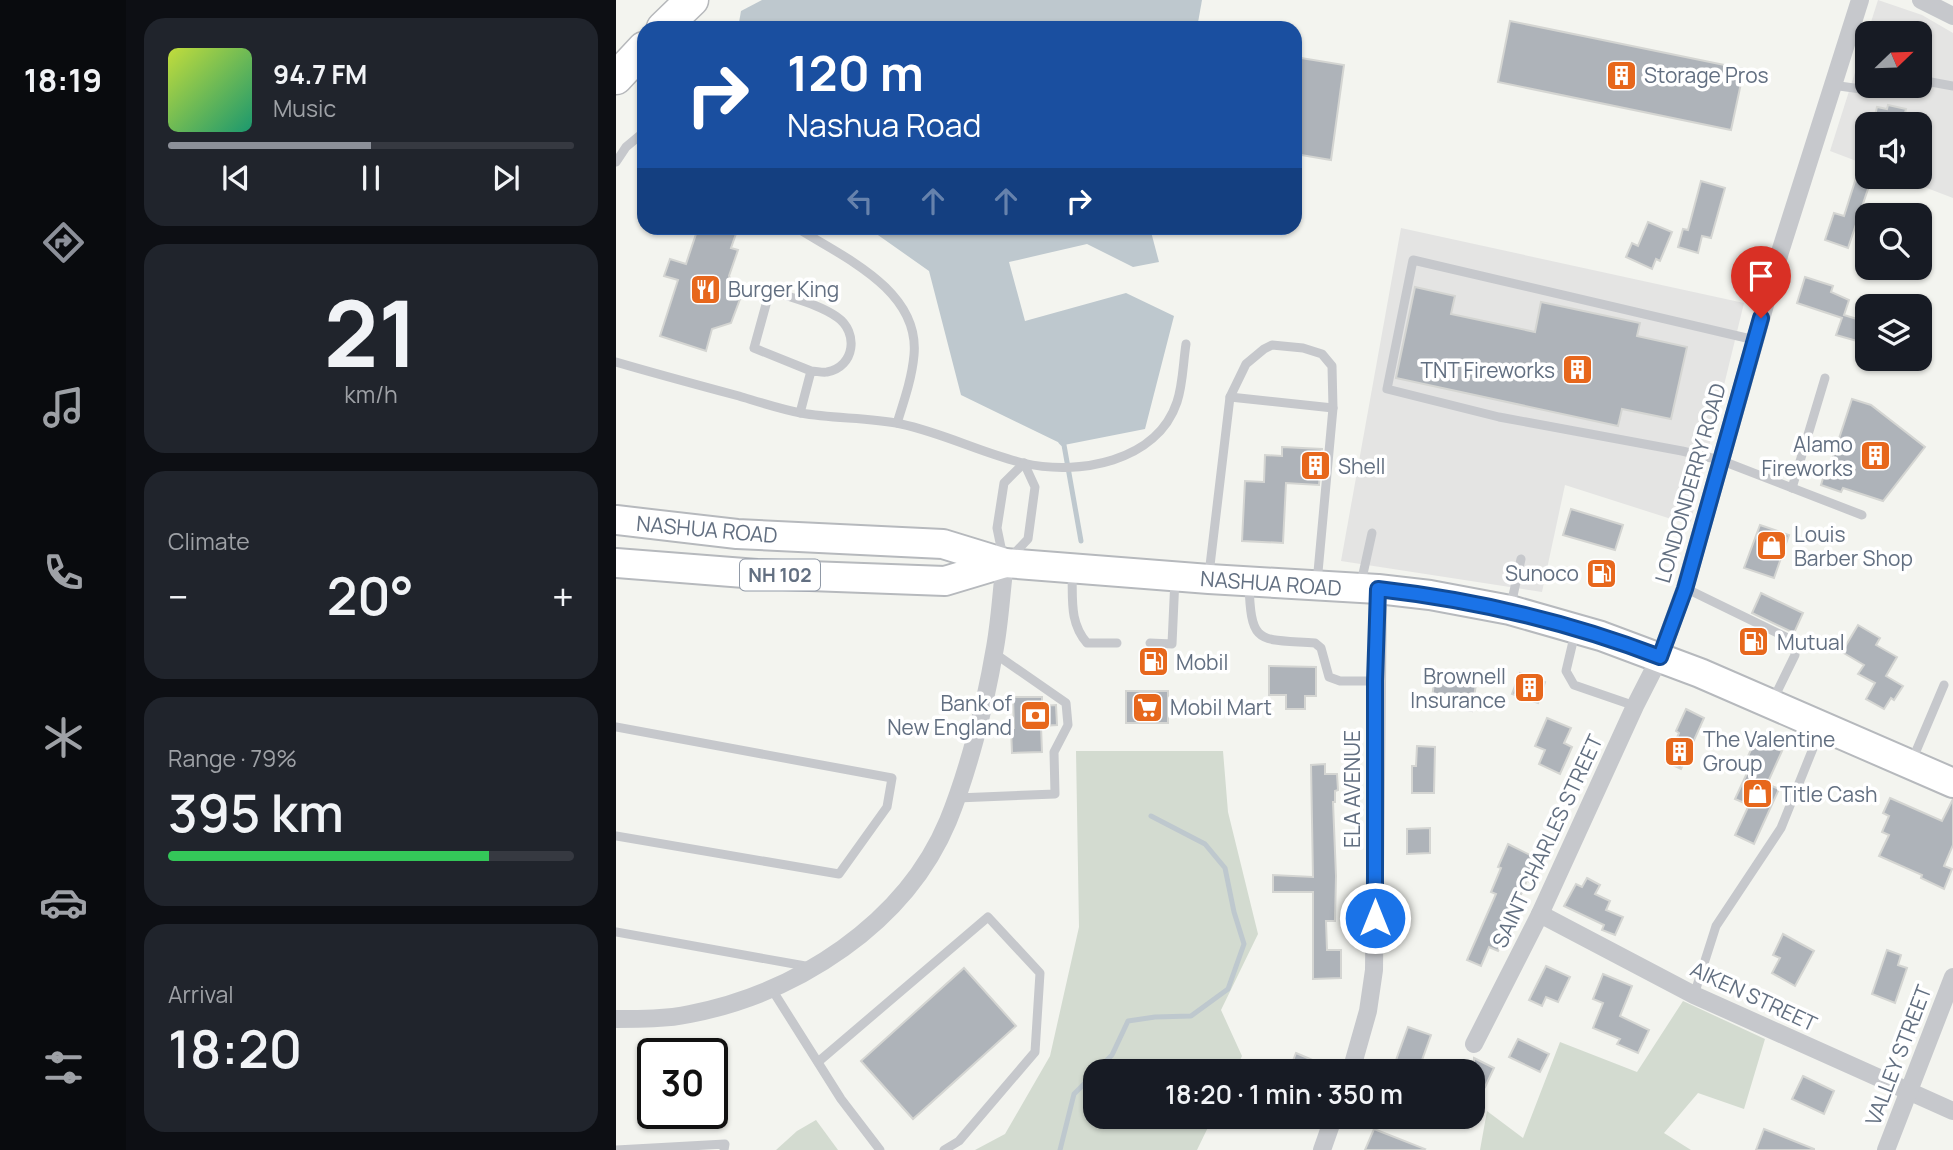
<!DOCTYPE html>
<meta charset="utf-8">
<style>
:root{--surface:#171b24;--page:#20242c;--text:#f1f3f6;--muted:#9ea1a6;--line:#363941;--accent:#8c9099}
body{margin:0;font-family:Manrope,sans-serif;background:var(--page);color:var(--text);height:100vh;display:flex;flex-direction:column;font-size:26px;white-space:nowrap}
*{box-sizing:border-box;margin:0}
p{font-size:23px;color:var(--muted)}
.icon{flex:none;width:38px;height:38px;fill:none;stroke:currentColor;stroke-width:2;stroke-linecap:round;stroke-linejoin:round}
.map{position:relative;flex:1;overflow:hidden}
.sheet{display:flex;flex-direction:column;gap:18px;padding:18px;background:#0d0f14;width:490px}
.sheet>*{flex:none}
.guide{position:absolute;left:21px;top:21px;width:665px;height:214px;border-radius:21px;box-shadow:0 2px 5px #0004;background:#1a4fa0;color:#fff;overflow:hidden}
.needle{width:46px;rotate:67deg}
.tools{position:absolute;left:1239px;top:21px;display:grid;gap:14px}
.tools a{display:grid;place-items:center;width:77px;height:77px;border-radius:14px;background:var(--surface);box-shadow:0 2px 5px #0004;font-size:35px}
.speed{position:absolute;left:21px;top:1038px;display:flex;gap:14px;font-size:35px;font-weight:700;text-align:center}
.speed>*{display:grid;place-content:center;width:91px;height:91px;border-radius:50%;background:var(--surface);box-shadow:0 2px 5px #0004;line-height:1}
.speed .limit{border:4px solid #111;border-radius:10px;background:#fff;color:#111}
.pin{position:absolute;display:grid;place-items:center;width:60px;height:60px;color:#fff;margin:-72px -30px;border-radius:50% 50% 50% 0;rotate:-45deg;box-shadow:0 0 7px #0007}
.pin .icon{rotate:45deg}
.me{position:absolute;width:77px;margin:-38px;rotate:0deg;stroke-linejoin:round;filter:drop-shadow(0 0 5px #0008)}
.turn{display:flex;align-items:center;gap:24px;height:147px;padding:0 35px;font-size:32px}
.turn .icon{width:91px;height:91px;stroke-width:2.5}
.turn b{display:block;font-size:49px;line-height:60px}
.lanes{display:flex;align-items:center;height:66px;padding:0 35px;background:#0003;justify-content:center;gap:35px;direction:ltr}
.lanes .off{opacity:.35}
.big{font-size:52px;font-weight:600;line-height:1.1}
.sheet .tile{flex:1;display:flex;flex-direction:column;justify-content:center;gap:10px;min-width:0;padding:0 24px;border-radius:21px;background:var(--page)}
.sheet .dial{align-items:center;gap:0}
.dial b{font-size:91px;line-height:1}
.song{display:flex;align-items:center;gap:21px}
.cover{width:84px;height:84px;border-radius:10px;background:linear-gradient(135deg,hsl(70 70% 55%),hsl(160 70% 35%))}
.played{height:7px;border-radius:4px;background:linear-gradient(90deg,var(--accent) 50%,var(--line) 50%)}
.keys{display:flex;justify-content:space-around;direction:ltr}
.heat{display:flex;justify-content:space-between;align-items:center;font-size:38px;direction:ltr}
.charge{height:10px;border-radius:5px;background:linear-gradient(90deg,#34c759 79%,var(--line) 0)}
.trip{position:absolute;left:467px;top:1059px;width:402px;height:70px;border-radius:21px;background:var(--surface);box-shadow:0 2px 5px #0004;font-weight:600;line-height:70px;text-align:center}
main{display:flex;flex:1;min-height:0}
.menu{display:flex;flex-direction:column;width:126px;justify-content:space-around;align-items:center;background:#090b0e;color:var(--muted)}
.menu .icon{width:49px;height:49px}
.menu .selected{color:var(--accent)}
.menu b{font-size:32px;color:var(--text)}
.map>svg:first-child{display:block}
</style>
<main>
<nav class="menu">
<b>18:19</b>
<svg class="icon selected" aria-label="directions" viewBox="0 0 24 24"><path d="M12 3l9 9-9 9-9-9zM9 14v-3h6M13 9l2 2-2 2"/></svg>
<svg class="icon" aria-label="music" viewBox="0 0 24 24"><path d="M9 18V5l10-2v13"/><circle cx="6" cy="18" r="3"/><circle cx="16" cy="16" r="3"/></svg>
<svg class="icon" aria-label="phone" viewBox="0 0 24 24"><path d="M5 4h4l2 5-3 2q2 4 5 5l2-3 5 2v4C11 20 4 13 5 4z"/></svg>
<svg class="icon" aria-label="climate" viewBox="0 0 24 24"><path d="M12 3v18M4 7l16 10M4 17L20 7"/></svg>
<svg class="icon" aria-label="car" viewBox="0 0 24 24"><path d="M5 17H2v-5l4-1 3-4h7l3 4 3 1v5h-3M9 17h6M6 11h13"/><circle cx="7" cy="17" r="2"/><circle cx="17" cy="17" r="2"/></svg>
<svg class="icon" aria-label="filters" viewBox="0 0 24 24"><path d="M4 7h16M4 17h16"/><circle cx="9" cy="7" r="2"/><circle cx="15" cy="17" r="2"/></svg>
</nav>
<section class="sheet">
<div class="tile">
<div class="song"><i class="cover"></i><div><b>94.7 FM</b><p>Music</p></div></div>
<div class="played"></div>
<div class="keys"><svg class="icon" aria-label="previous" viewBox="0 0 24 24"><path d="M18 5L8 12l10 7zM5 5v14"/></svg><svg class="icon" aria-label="pause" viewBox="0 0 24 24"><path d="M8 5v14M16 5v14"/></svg><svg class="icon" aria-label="next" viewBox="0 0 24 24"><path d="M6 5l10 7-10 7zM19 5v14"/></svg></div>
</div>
<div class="tile dial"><b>21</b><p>km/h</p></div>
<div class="tile"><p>Climate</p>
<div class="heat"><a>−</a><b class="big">20°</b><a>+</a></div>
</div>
<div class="tile"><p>Range · 79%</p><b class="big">395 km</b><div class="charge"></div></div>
<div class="tile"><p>Arrival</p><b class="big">18:20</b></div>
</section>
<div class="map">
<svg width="1337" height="1150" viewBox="0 0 1337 1150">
<rect width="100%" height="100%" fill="#f3f4ef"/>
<g fill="#e4e4e3" fill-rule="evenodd">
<path d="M1262,0l44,15 31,18v165l-55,-21h22v-53h-53v41l-37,-14zM1251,33h53v53h-53z"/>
<path d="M785,228l343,75 -54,222 -125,-40 -23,107 -201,-31z"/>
</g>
<g fill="#d3dbd0">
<path d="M460,751h147l5,61 30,122 -37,76 21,46 -7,15h-139v45l117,1 -16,33h-222l30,-16 45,-78 29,-129z"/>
<path d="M1067,1001l82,38 -21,70 -46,-16 -34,40 27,17h-211l7,-39 36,27 37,-96 77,30z"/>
<path d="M200,1120l22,30h-62l21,-19z"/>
</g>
<g fill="#bec8ce">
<path d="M146,0h440l-5,28h-459l3,-17z"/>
<path d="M252,228h282l9,34 -26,5 -46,-23 -78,18 16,59 101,-28 48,23 -29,113 -81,16 -103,-50 -32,-124z"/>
</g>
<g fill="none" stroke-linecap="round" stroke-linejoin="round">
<g stroke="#bec8ce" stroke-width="5">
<path d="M445,442l3,3 17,96"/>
<path d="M480,1071l16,-16 16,-34 27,-4 36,-1 37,-27 16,-45 -10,-32 -9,-44 -20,-24 -54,-28"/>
<path d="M444,1150l14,-56 22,-22"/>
</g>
</g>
<g fill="#aeb3b9" stroke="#d4d5d2" stroke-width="2">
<path d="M894,21l234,48 -13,61 -233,-48z"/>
<path d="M679,57l49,8 -13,95 -36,-6z"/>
<path d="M1272,105l18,4 -1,4 21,5v6h-53l4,-17 10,2z"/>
<path d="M1240,178l14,5 -22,65 -23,-8 9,-27 10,3z"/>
<path d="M1085,181l24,7 -14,50 -9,-2 -4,17 -20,-6 5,-18 5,1z"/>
<path d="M1032,222l24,10 -12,29 -4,-2 -4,10 -26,-12 6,-14 6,3z"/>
<path d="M82,228h40l-7,20 7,2 -9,26 11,23 -9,24 -19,6 -6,22 -46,-15 18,-56 -14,-4 6,-17 16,5z"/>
<path d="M1189,277l28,9 -2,6 18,8 -5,15 23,7 -3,21 -28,-8 6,-17 -45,-15z"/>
<path d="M799,287l40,9 -4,18 84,18 6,-30 99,21 -3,13 50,11 -16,72 -49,-10 -4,17 -222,-48z"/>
<path d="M1236,399l19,6 54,42 -42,54 -40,-13 -2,4 -20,-7 6,-20 3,1z"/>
<path d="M666,447l40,2 -3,36 -33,-2 -3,60 -41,-2 3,-60 19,1 1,-27 17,1z"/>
<path d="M955,509l52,16 -8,25 -52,-15z"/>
<path d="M1144,525l29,10 -15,43 -30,-10z"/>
<path d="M1145,593l42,20 -9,20 -42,-20z"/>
<path d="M1242,625l22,13 -4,7 21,12 -11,19 17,10 -9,14 -3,-2 -7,11 -18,-10 9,-16 -17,-9 6,-9 -22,-13z"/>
<path d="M653,666l47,1v29h-11v13h-19v-14h-17z"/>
<path d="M904,673l25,9 -7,21 -26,-9z"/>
<path d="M819,677l41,7 -4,27 -41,-7z"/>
<rect x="510" y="691" width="42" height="32"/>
<path d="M397,697h29v9l14,-1 1,20 -16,1 1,26 -30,1 -1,-25h3z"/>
<path d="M1070,709l18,9 -23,51 -15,-7 13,-29 -3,-2z"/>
<path d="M931,718l24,10 -7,15 8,4 -12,27 -21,-10 6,-14 -10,-4z"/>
<path d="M1140,739l26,12 -15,33 12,5 -25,55 -19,-9 14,-30 -14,-6 13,-28 -6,-2z"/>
<path d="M801,746l18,1 -1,46h-22v-27h4z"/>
<path d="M709,764v10h12l1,16 -3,1v11h-2l3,74 -1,45h-9l1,29h14v28l-28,1v-87h-40v-17l40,2 -2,-112z"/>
<path d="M1274,798l52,23 11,-22v46l-9,21 8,3 -8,20 -23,-11 1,-3 -43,-19 10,-21 -7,-3 7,-16 -6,-3z"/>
<path d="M814,828v25l-23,1v-25z"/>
<path d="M892,844l30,15 -10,22 -1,-1 -29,71 -9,-4 -8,19 -14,-6 29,-66 -5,-2 10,-24 -3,-1z"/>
<path d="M971,878l13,7 -5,9 15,7 -4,9 17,7 -8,18 -13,-5 2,-5 -40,-19 12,-22 6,3z"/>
<path d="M1167,934l31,17 -19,35 -23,-13 8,-15 -7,-3z"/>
<path d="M1271,950l14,5 -3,10 9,3 -12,35 -23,-9z"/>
<path d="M930,966l24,11 -12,25 -12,-5 -4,9 -13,-6z"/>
<path d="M348,968l52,58 -103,93 -52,-58z"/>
<path d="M987,974l29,12 -12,30 29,14 -11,23 -21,-9 3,-5 -27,-11 10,-25 -10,-4z"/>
<path d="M792,1027l23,8 -13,36 -23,-8z"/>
<path d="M902,1039l31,15 -9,18 -31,-15z"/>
<path d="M680,1053l42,18h-49z"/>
<path d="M858,1058l20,10 -9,19 -11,-6z"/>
<path d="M1187,1076l31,15 -10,23 -32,-15z"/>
<path d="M758,1129l51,20 -1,1h-59z"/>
<path d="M1148,1129l50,20v1h-58z"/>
</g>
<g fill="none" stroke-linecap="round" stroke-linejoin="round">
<defs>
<g id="primary">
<path d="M0,520l121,14 206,10 62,19 204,16 169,10 52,6 80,15 91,26 99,37 253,110"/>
<path d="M0,563l141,11 188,7 60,-18"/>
</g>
<g id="motorway">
<path d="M47,28l29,-28"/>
<path d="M0,78l28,-30"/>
</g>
</defs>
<use href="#primary" stroke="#b6b9bd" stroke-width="32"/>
<use href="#motorway" stroke="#b6b8bb" stroke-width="35"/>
<g stroke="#c6c8cc" stroke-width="9">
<path d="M1304,80l33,6"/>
<path d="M1216,85l29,4 10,-3"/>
<path d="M0,162l10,-15 18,-15"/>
<path d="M181,228c46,29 123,62 117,127 -2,23 -10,46 -17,68"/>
<path d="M1139,340l-342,-80 -26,129 112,28 183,34 38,9 142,55"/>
<path d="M0,362c41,12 82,23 123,34 20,6 41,13 62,17 33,6 67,4 100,11 42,9 81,29 122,39 55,13 134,-1 154,-61 6,-18 6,-39 9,-58"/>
<path d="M614,397l103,11"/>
<path d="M184,413l11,-42c5,0 12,2 16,1 28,-5 32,-40 10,-55 -18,-13 -46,-19 -67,-27l-16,58 57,23"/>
<path d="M1176,488l33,-110"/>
<path d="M387,557l-6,-29 7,-45 20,-20"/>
<path d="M395,557l17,-18 7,-52 -11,-24"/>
<path d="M456,573c1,26 -3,49 15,70h30"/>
<path d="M593,574l21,-177 16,-33 18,-15 8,-4 31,3 19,6 10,12 1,42 -16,175"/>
<path d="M745,583l11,-50"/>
<path d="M633,584c2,62 9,55 66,59l6,5 8,29 11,4h35"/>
<path d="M1069,588l109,53 1,14 -23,47"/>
<path d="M895,605l10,-46"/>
<path d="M959,633l-9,38 8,14 61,21"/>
<path d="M534,643l22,1 3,-66"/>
<path d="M0,727l276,51 -5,29 -48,67 -223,-38"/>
<path d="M1295,763l33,-78"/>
<path d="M341,798l98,-4 -1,-42 14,-27 -2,-22 -72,-50"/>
<path d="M0,932l195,35"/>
<path d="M155,988l70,111 39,51"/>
<path d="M1078,995l22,-69 65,-98 39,-97"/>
<path d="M202,1062l170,-145 52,56 -5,79 -76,89 -15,9"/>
<path d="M0,1150l109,-6 -1,6"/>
</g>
<g stroke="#c6c8cc" stroke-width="18">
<path d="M1305,0l32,16"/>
<path d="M924,914l154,81 259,116"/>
<path d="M0,1019c24,0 51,0 74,-5 107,-21 215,-90 258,-193 20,-49 37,-115 46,-168 6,-30 7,-60 11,-90"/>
<path d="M858,1044l66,-130 95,-208 25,-49 25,-69 95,-336 80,-252"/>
<path d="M735,1071l17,-60 6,-41 4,-381"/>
<path d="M706,1150l12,-34"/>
<path d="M1270,1150l67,-173"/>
</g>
<use href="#primary" stroke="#fff" stroke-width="28"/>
<use href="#motorway" stroke="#fff" stroke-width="32"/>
</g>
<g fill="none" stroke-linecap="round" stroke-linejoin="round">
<defs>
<path id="route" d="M759,918v-237l3,-92c97,11 191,33 282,68l25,-68 76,-271"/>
</defs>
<use href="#route" stroke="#114b97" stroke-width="18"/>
<use href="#route" stroke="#1a73e8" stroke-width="12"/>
</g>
<defs>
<symbol id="building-square" viewBox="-11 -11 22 22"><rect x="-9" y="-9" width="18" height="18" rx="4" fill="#e7671c" stroke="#fff"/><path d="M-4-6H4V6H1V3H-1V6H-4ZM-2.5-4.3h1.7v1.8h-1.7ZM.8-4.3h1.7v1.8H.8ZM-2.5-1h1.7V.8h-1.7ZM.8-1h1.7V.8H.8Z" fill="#fff"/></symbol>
<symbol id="restaurant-square" viewBox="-11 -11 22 22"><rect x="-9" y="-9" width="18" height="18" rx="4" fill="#e7671c" stroke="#fff"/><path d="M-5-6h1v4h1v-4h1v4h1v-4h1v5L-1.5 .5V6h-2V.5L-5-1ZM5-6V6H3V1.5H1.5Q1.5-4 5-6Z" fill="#fff"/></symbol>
<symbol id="shop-square" viewBox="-11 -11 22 22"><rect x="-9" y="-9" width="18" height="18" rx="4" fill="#e7671c" stroke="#fff"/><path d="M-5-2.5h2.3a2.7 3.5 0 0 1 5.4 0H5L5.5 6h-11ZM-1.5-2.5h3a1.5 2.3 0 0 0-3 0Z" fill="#fff"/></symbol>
<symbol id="fuel-square" viewBox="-11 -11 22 22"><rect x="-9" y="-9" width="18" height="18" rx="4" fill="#e7671c" stroke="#fff"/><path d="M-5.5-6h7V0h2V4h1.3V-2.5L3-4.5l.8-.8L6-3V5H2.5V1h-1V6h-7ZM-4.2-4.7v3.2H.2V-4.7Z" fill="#fff"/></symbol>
<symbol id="supermarket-square" viewBox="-11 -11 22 22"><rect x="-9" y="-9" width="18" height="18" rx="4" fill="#e7671c" stroke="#fff"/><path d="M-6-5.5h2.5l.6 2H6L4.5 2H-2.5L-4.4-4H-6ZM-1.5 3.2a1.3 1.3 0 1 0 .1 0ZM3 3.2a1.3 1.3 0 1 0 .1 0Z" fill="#fff"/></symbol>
<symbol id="bank-square" viewBox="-11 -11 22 22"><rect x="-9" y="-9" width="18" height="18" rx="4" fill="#e7671c" stroke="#fff"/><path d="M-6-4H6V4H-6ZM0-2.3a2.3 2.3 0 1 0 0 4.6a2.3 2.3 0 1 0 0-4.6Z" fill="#fff"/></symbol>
</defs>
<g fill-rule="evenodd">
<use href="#building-square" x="988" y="58" width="35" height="35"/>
<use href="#restaurant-square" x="72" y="272" width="35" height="35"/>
<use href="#building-square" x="944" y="352" width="35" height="35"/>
<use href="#building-square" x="1242" y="438" width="35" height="35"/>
<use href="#building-square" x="682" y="448" width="35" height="35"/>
<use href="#shop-square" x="1138" y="528" width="35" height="35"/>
<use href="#fuel-square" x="968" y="556" width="35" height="35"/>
<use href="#fuel-square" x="1120" y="624" width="35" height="35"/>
<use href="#fuel-square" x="520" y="644" width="35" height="35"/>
<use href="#building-square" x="896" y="670" width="35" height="35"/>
<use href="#supermarket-square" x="514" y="690" width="35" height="35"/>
<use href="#bank-square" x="402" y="698" width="35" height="35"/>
<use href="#building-square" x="1046" y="734" width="35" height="35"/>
<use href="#shop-square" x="1124" y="776" width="35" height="35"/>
</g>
<g text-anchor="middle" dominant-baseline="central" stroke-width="7" stroke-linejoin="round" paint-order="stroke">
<rect fill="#fff" stroke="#919aa7" stroke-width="2" x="124" y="559.5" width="80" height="31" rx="5"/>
<g font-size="19" font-weight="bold" fill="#626f81">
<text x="164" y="575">NH 102</text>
</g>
<g font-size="21" fill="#626f81" stroke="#fff" text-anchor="start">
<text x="1028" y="75">Storage Pros</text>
<text x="112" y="289">Burger King</text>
<text x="939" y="370" text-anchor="end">TNT Fireworks</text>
<text x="1237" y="444" text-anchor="end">Alamo<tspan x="1237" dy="24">Fireworks</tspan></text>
<text x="722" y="466">Shell</text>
<text x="1178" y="534">Louis<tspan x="1178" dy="24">Barber Shop</tspan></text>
<text x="963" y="573" text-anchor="end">Sunoco</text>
<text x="1161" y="642">Mutual</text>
<text x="560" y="662">Mobil</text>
<text x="890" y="676" text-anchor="end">Brownell<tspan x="890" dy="24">Insurance</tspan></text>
<text x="396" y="703" text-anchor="end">Bank of<tspan x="396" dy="24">New England</tspan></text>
<text x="554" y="707">Mobil Mart</text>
<text x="1087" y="739">The Valentine<tspan x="1087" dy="24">Group</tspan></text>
<text x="1164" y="794">Title Cash</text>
</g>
<g font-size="21" fill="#626f81" stroke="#fff">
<text transform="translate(1074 483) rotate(-74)">LONDONDERRY ROAD</text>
<text transform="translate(91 529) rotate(5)">NASHUA ROAD</text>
<text transform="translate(655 583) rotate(4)">NASHUA ROAD</text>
<text transform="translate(736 789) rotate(-90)">ELA AVENUE</text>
<text transform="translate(931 841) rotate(-65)">SAINT CHARLES STREET</text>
<text transform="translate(1138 996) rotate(25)">AIKEN STREET</text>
<text transform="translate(1282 1055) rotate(-69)">VALLEY STREET</text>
</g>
</g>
</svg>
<div class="tools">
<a><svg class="needle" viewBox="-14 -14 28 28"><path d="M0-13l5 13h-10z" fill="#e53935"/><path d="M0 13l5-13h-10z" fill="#9ea1a6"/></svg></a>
<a><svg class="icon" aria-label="sound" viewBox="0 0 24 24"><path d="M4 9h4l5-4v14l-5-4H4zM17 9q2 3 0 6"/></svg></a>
<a><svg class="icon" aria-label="search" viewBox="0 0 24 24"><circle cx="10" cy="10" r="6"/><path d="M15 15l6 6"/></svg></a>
<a><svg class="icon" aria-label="layers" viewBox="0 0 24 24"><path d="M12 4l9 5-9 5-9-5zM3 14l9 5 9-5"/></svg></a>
</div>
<div class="speed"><div class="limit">30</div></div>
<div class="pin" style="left:1145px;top:318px;background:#d93025"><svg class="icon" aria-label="arrive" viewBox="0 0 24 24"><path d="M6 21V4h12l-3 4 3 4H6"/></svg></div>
<svg class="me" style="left:759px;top:918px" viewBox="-20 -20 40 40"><circle r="17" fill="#1a73e8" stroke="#fff" stroke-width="3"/><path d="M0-11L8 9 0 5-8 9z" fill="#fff"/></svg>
<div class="trip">18:20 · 1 min · 350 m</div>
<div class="guide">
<div class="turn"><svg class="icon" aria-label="right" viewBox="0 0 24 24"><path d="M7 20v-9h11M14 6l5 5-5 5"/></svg><div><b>120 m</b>Nashua Road</div></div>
<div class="lanes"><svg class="icon off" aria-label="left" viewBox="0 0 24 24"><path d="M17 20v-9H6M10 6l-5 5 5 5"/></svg><svg class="icon off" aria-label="ahead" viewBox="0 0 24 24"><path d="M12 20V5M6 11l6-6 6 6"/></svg><svg class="icon off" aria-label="ahead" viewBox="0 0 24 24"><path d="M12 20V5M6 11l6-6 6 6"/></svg><svg class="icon" aria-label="right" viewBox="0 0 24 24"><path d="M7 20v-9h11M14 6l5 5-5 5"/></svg></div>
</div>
</div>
</main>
